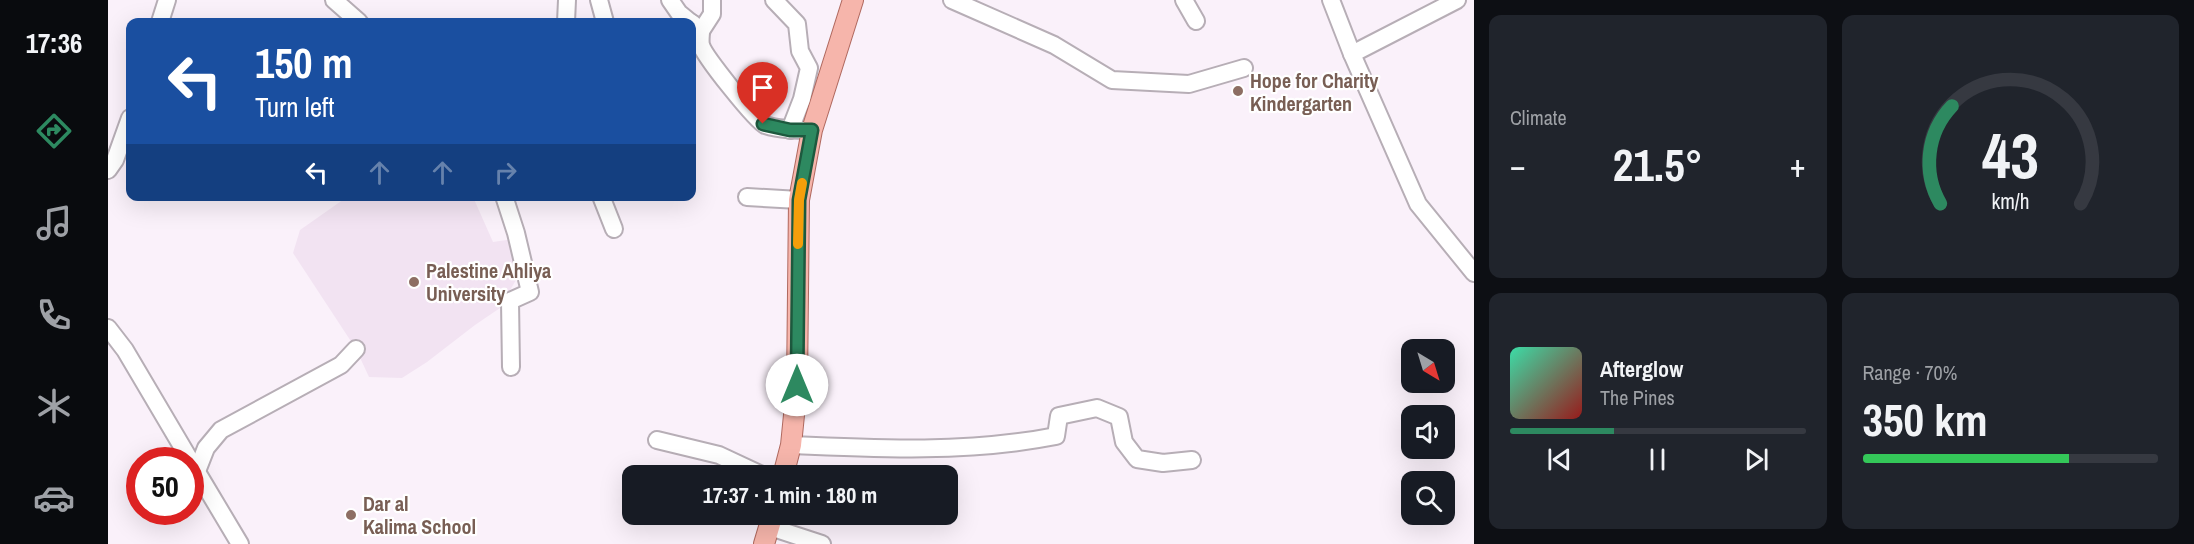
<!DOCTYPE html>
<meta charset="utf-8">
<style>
:root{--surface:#171b24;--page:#20242c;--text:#f1f3f6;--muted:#9ea1a6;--line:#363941;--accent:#2d8960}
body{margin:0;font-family:"Archivo Narrow",sans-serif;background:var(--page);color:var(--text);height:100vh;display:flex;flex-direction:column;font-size:22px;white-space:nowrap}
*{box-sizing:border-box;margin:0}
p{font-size:20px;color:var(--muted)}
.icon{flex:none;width:33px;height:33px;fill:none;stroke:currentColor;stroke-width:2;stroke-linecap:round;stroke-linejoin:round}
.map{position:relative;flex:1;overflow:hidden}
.panel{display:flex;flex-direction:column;gap:15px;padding:15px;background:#0d0f14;width:720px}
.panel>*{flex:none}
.banner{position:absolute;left:18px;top:18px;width:570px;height:183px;border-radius:12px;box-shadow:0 6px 24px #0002;background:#1a4fa0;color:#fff;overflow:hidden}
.needle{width:39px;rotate:142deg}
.controls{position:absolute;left:1293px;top:339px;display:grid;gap:12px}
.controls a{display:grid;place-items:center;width:54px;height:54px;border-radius:12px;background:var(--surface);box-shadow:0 6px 24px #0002;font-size:30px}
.speed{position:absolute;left:18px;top:447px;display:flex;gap:12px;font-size:30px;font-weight:700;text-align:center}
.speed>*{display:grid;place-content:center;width:78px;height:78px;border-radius:50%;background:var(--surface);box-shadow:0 6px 24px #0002;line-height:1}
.speed .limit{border:9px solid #d22;background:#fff;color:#111}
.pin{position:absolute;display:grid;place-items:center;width:51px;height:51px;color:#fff;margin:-62px -26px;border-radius:50% 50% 50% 0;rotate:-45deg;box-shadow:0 0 6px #0007}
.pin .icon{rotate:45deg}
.me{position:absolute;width:66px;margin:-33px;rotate:0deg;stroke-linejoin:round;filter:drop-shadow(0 0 4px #0008)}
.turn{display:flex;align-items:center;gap:21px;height:126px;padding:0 30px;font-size:27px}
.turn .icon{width:78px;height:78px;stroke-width:2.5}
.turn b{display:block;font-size:42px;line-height:51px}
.lanes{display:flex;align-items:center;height:57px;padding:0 30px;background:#0003;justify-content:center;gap:30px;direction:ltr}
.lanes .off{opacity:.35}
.big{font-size:45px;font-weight:700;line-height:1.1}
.panel .tile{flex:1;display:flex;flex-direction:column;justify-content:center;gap:9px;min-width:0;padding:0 21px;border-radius:12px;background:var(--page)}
.panel .dial{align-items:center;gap:0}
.dial svg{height:156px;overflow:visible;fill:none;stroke:var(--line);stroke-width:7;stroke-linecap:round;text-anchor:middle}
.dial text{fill:var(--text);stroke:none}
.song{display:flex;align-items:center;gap:18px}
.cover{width:72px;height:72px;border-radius:9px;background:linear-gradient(135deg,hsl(160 70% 55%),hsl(0 70% 35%))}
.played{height:6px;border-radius:3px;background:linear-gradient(90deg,var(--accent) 35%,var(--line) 35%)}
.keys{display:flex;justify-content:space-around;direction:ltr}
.heat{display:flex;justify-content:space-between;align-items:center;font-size:33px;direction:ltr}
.charge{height:9px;border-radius:4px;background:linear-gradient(90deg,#34c759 70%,var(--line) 0)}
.panel .tiles{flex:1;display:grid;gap:15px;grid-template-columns:repeat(2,1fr)}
.trip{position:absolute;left:514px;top:465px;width:336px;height:60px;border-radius:12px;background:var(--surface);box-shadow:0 6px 24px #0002;font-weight:700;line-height:60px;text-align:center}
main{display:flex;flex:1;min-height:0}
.dock{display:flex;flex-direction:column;width:108px;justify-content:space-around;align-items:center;background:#090b0e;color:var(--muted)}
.dock .icon{width:42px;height:42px}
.dock .on{color:var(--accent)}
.dock b{font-size:27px;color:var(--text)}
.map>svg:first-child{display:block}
</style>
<main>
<nav class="dock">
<b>17:36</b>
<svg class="icon on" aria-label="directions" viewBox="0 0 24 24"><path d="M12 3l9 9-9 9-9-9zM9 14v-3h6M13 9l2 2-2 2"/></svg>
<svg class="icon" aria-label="music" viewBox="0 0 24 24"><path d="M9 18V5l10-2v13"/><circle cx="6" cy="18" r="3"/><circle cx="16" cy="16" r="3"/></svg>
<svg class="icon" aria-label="phone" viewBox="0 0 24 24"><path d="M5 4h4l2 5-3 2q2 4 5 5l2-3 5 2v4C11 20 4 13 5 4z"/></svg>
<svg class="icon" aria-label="climate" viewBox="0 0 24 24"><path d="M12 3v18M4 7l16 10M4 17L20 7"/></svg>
<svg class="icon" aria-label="car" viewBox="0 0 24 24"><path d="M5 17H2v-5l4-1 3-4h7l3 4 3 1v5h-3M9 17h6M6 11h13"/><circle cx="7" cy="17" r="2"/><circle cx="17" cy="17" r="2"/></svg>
</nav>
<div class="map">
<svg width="1366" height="544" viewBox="0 0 1366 544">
<rect width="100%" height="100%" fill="#faf1fa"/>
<path fill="#f2e3f2" d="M239,197h126l20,45 20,-3 8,32 -21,37 -25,17 -48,37 -25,16 -33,-1 -13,-28 -63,-96 7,-23z"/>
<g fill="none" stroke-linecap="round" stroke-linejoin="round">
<defs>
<g id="minor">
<path d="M226,0l25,22"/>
<path d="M491,0l6,22"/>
<path d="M562,0l9,13 11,9"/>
<path d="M666,0l23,24 3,27 9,17 -7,31 -12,31"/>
<path d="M844,0l102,45 58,35 77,4 55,-16"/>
<path d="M1076,0l12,21"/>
<path d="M1223,0l21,54 66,150 56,69"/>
<path d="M52,22l7,-22"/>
<path d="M458,22l1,-22"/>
<path d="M584,23l9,8c0,4 -1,10 0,14 3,11 55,76 64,80 15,5 32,5 47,5"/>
<path d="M593,31l11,-17v-14"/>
<path d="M1244,54l105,-54"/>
<path d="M0,170l7,-10 15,-42"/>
<path d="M396,196l12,37 14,59 -20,9 1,66"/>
<path d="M493,196l13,33"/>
<path d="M639,197l52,3"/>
<path d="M0,328l17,22 65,110"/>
<path d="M549,440l62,15 45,21"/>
<path d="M683,445c89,4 178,8 265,-9l3,-20 38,-8 22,9 5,25 13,17 26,4 29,-3"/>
<path d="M83,462l49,82"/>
<path d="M89,471l9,-23 15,-18 120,-65 15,-16"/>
<path d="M662,527l52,17"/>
</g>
<g id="major">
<path d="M675,476l8,-31 6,-60 2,-185 13,-70 41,-130"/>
<path d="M656,544l9,-30"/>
</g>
</defs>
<use href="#minor" stroke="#b7aeb6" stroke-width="20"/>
<use href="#major" stroke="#b0695f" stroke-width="22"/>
<use href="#minor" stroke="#fff" stroke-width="16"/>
<use href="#major" stroke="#f6b5ab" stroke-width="20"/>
</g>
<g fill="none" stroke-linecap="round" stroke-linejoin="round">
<defs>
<path id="route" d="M655,124l27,6h22l-13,70 -2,185"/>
</defs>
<use href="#route" stroke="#1d593e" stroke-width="15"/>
<use href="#route" stroke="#2d8960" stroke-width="10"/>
<path stroke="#f59e0b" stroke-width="10" d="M690,244l1,-44 3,-17"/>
</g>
<g fill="#8d6e63" stroke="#fff" stroke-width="2">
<circle cx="1130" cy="91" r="6"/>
<circle cx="306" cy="282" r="6"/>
<circle cx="243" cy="515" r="6"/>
</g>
<g text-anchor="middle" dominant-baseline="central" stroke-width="4.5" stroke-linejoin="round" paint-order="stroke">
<g font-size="20" font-weight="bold" fill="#785e54" stroke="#fff" text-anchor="start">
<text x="1142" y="80">Hope for Charity<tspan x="1142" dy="23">Kindergarten</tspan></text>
<text x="318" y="270">Palestine Ahliya<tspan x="318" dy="23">University</tspan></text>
<text x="255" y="503">Dar al<tspan x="255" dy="23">Kalima School</tspan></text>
</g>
</g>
</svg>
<div class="controls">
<a><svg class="needle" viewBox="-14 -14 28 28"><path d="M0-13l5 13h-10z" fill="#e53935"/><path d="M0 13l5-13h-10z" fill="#9ea1a6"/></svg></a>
<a><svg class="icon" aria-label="sound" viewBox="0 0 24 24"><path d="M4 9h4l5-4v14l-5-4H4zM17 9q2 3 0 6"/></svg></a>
<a><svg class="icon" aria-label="search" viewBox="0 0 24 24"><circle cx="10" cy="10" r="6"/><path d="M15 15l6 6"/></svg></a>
</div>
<div class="speed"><div class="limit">50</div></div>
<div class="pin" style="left:655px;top:124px;background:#d93025"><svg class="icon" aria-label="arrive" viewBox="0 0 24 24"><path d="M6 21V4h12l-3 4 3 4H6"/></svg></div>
<svg class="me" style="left:689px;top:385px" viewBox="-20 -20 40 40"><circle r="19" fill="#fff"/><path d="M0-13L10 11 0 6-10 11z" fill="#2d8960"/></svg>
<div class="trip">17:37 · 1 min · 180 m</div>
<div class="banner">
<div class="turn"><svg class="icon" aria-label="left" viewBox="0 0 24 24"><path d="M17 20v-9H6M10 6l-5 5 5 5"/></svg><div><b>150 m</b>Turn left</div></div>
<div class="lanes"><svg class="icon" aria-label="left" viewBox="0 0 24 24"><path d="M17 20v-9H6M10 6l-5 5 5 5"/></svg><svg class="icon off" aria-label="ahead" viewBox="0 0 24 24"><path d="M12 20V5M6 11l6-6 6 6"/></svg><svg class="icon off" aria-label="ahead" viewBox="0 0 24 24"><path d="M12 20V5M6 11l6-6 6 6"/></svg><svg class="icon off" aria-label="right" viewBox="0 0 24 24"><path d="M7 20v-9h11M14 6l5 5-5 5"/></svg></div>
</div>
</div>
<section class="panel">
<div class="tiles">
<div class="tile"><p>Climate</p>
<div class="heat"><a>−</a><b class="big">21.5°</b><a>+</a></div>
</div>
<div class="tile dial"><svg viewBox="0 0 100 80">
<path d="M14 69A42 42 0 1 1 86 69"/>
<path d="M14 69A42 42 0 0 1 20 19" stroke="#2d8960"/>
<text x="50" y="56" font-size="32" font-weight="700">43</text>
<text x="50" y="72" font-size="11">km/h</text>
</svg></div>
<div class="tile">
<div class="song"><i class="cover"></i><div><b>Afterglow</b><p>The Pines</p></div></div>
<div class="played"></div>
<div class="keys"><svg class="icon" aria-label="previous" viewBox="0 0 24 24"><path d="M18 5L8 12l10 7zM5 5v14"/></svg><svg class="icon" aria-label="pause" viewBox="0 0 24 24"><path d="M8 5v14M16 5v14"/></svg><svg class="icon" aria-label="next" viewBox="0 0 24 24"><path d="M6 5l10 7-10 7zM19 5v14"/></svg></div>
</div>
<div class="tile"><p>Range · 70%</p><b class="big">350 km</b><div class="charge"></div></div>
</div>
</section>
</main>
